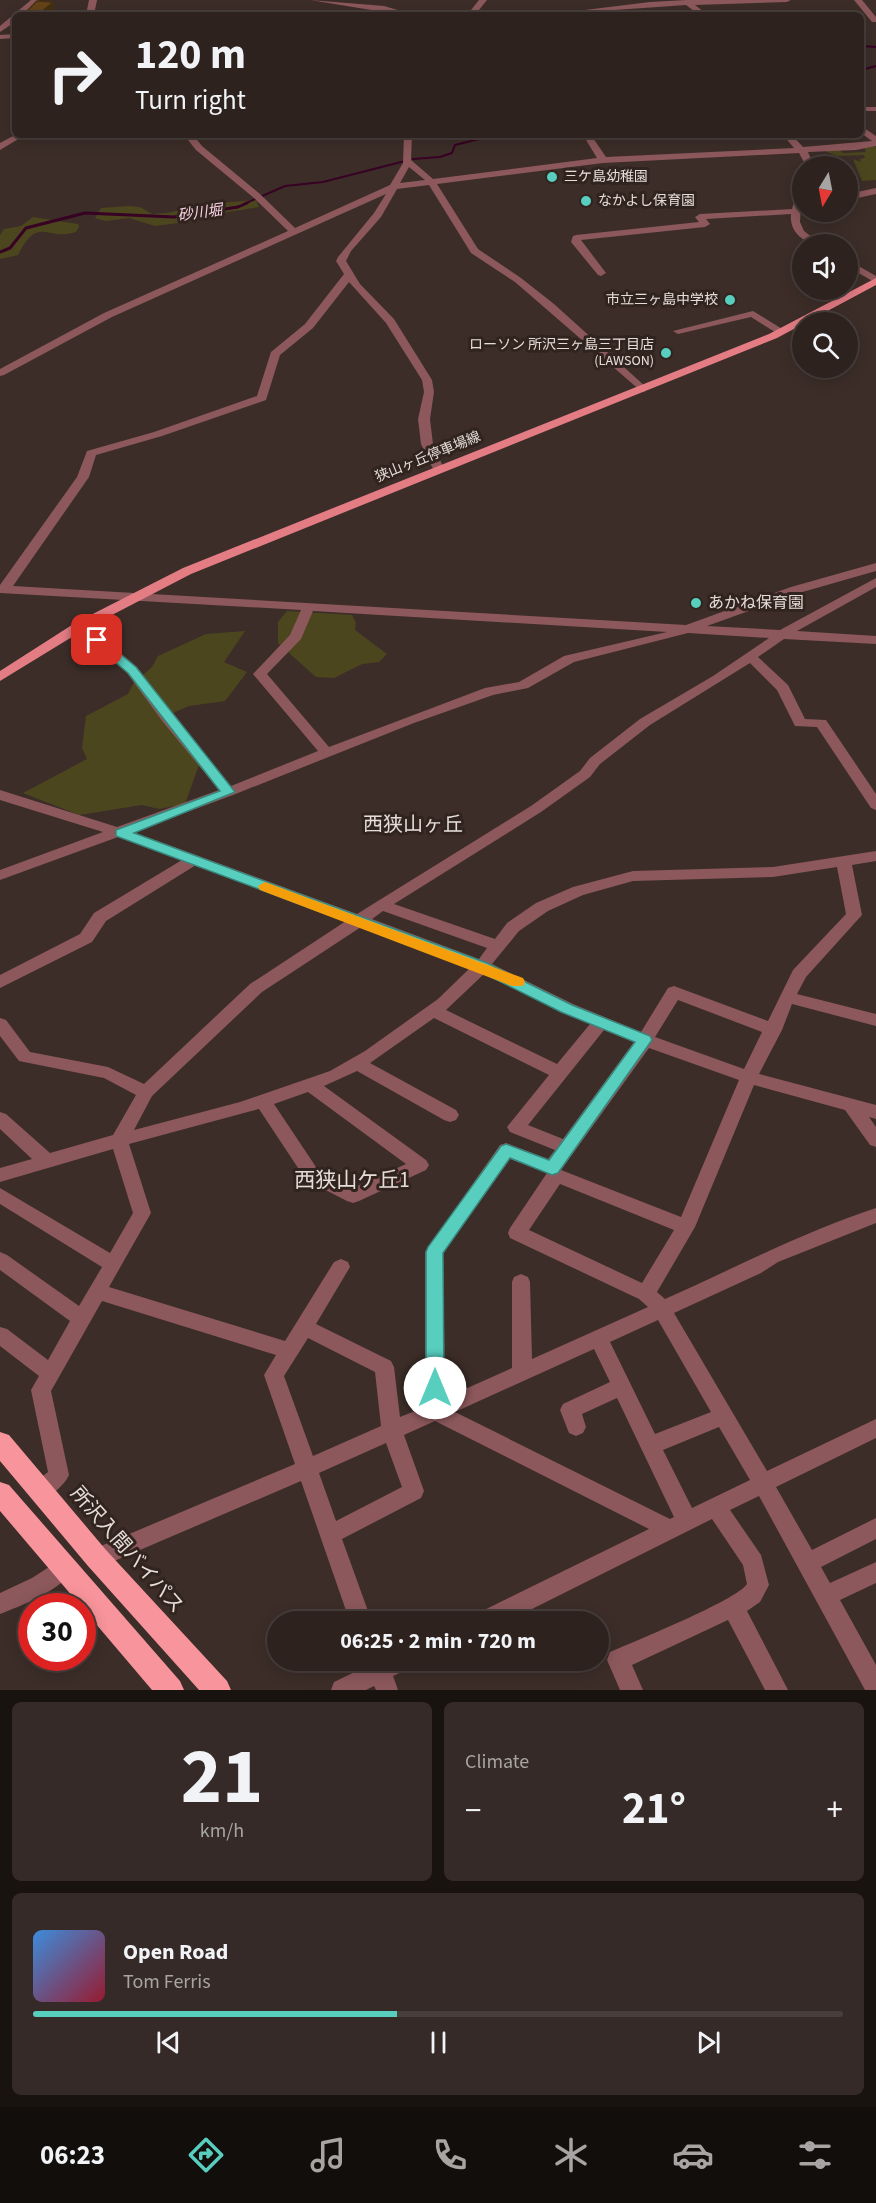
<!DOCTYPE html>
<meta charset="utf-8">
<style>
:root{--surface:#2d221e;--page:#352a27;--text:#f1f3f6;--muted:#a7a4a4;--line:#483f3c;--accent:#58cebf}
body{margin:0;font-family:"Source Sans 3","Noto Sans JP",sans-serif;background:var(--page);color:var(--text);height:100vh;display:flex;flex-direction:column;font-size:22px;white-space:nowrap}
*{box-sizing:border-box;margin:0}
p{font-size:20px;color:var(--muted)}
.icon{flex:none;width:33px;height:33px;fill:none;stroke:currentColor;stroke-width:2;stroke-linecap:round;stroke-linejoin:round}
.map{position:relative;height:1690px;overflow:hidden}
.drawer{display:flex;flex-direction:column;gap:12px;padding:12px;background:#191310;flex:1}
.drawer>*{flex:none}
.hud{position:absolute;left:12px;top:12px;width:852px;height:126px;border-radius:9px;box-shadow:0 3px 15px #0003,0 0 0 2px var(--line);background:#2d221e;color:var(--text);overflow:hidden}
.needle{width:39px;rotate:190deg}
.controls{position:absolute;left:792px;top:156px;display:grid;gap:12px}
.controls a{display:grid;place-items:center;width:66px;height:66px;border-radius:50%;background:var(--surface);box-shadow:0 3px 15px #0003,0 0 0 2px var(--line);font-size:30px}
.speed{position:absolute;left:18px;top:1593px;display:flex;gap:12px;font-size:30px;font-weight:700;text-align:center}
.speed>*{display:grid;place-content:center;width:78px;height:78px;border-radius:50%;background:var(--surface);box-shadow:0 3px 15px #0003,0 0 0 2px var(--line);line-height:1}
.speed .limit{border:9px solid #d22;background:#fff;color:#111}
.pin{position:absolute;display:grid;place-items:center;width:51px;height:51px;color:#fff;margin:-26px;border-radius:12px;box-shadow:0 3px 9px #0006}
.me{position:absolute;width:66px;margin:-33px;rotate:0deg;stroke-linejoin:round;filter:drop-shadow(0 0 4px #0008)}
.turn{display:flex;align-items:center;gap:21px;height:126px;padding:0 24px;font-size:27px}
.turn .icon{width:78px;height:78px;stroke-width:2.5}
.turn b{display:block;font-size:42px;line-height:51px}
.big{font-size:45px;font-weight:700;line-height:1.1}
.drawer .widget{flex:1;display:flex;flex-direction:column;justify-content:center;gap:9px;min-width:0;padding:0 21px;border-radius:9px;background:var(--page)}
.drawer .dial{align-items:center;gap:0}
.dial b{font-size:78px;line-height:1}
.song{display:flex;align-items:center;gap:18px}
.cover{width:72px;height:72px;border-radius:9px;background:linear-gradient(135deg,hsl(210 70% 55%),hsl(350 70% 35%))}
.played{height:6px;border-radius:3px;background:linear-gradient(90deg,var(--accent) 45%,var(--line) 45%)}
.keys{display:flex;justify-content:space-around;direction:ltr}
.heat{display:flex;justify-content:space-between;align-items:center;font-size:33px;direction:ltr}
.drawer .tiles{flex:1;display:grid;gap:12px;grid-template-columns:1fr 1fr}
.widget:last-child{grid-column:span 2}
.trip{position:absolute;left:267px;top:1611px;width:342px;height:60px;border-radius:30px;background:var(--surface);box-shadow:0 3px 15px #0003,0 0 0 2px var(--line);font-weight:700;line-height:60px;text-align:center}
.dock{display:flex;height:96px;justify-content:space-around;align-items:center;background:#120e0c;color:var(--muted)}
.dock .icon{width:42px;height:42px}
.dock .current{color:var(--accent)}
.dock b{font-size:27px;color:var(--text)}
.map>svg:first-child{display:block}
</style>
<div class="map">
<svg width="876" height="1690" viewBox="0 0 876 1690">
<rect width="100%" height="100%" fill="#3c2d28"/>
<g fill="#4c461f">
<path d="M872,146l4,1v33l-14,1 -9,-22 8,3 -1,-3 5,-1 -1,-3 -27,1 -12,-5 13,-2 5,4 23,-1 -2,-5z"/>
<path d="M256,200l3,7 -37,6 -21,7 -46,6 -26,-8 -23,3 -11,-3 6,-10 28,-2 11,1 12,7 15,-1 40,-9z"/>
<path d="M33,217l45,7 1,3 -3,5c-30,10 -37,-18 -58,23l-18,4v-24l4,-6 17,-3z"/>
<path d="M287,611l65,4 4,8 -1,7 32,24 -8,8 -17,2 -28,14 -18,-1 -38,-34v-21z"/>
<path d="M245,631l-21,31 23,10 -22,29 -36,5 -28,12 39,44 -15,42 -26,5 -17,-4 -63,10 -56,-22 64,-34 -5,-11 4,-32 42,-22 5,-10 19,-17 6,-11 48,-22z"/>
</g>
<g fill="none" stroke-linecap="round" stroke-linejoin="round">
<g stroke="#370224" stroke-width="2">
<path d="M861,46l15,1"/>
<path d="M861,70l15,-4"/>
<path d="M413,159l27,-2 12,-4 3,-8 32,-8 27,-2"/>
<path d="M244,204l41,-18 38,-4 82,-21"/>
</g>
<path stroke="#370224" stroke-width="3" d="M0,252l10,-4 16,-20 59,-15 89,4 64,-10 9,-4"/>
<g fill="#8c585c" fill-rule="evenodd">
<path d="M31,0h8l-17,15h-7v7l-15,10v-6z"/>
<path d="M89,0h8l-3,15h-8z"/>
<path d="M310,0l74,6 31,9h-13z"/>
<path d="M479,0h8l-12,15h-8z"/>
<path d="M686,0h105l-4,2 -92,3 13,10h-9l-13,-10 -142,10 106,-13z"/>
<path d="M854,0h8l14,17v5h-4z"/>
<path d="M15,34v4l-15,1v-4z"/>
<rect x="861" y="107" width="15" height="4"/>
<path d="M861,126l15,10v10l-20,4 -48,2 6,14h-8l-7,-13 -196,10 -166,21 41,65 43,29 33,26 92,83v4l-4,1 -127,-110 -44,-29 -42,-68 -32,4 -16,28 -30,34 -5,10 14,23 34,35 38,61 2,12 -4,27 3,25 11,25 -2,2h-8l-13,-27 -3,-25 6,-27 -2,-12 -36,-57 -37,-41 -36,46 -33,27 -14,45 -104,36 -66,19 -7,22 -76,109 673,39 105,-38 85,-24v8l-77,22 -92,33 73,4 96,-52v9l-79,44 79,5v8l-92,-5 -26,18 30,28 17,34 21,1 50,74v16l-5,-2 -54,-81 -22,-1 -18,-36 -27,-27 -100,62 -50,39 -10,13 -49,35 -147,92 101,35 12,-16 29,-20 37,-16 60,-16 140,-4 103,-16v10l-24,4 10,50 -56,62 -9,17 79,20v12l-84,-22 -10,26 -23,44 117,31v14l-7,-2 7,10v20l-6,-2 -25,-35 -91,-25 -59,142 -38,65 8,7c70,-31 138,-67 211,-91v15l-98,39 -17,11 -87,40 93,158 109,-52v19l-100,49 36,63 64,-32v21l-55,28 9,16 46,-21v21l-36,17 36,65v25h-11l-106,-194 -29,14 31,45 8,30 -9,17 -13,9 41,79h-23l-37,-70 -96,45 11,25h-23l-13,-30 3,-8c23,-10 127,-52 137,-68l-4,-19 -31,-46 -206,103h-35l3,-7 175,-86 -214,-108 -31,14 20,56 -3,7 -79,41 30,83h-22l-49,-141 -196,84 -8,3 -8,-3 -3,-7 3,-7 206,-87 -31,-89 12,-20 -174,-54 -51,90 18,84c-5,11 -17,20 -28,24l-7,-2 -3,-7 3,-7 14,-11 -17,-82 8,-14 -39,-30v-19l7,2 41,31 22,-39 -70,-51v-18l7,3 72,51 23,-39 -102,-63v-16l110,65 23,-40 -20,-64 -113,33v-14l32,-9 -32,-30v-17l6,2 44,39 63,-18 23,-40 -32,-17 -85,-17 -19,-25v-18l6,2 24,32 78,15 36,17 106,-100 96,-63 -150,-56 -90,56 -14,21 -92,46v-13l80,-41 14,-21 88,-53 -64,-23 -118,43v-10l103,-38 -103,-32v-10l117,37 102,-37 -56,-68 -36,-49 -52,-44 -1,-3 1,-3h10l52,44 36,49 58,70 87,-35 -65,-77 37,-39 11,-25 -301,-17v-8l77,-108 10,-26 67,-19 103,-36 14,-44 34,-28 39,-50 -8,-13 2,-4 36,-44 12,-19 -274,123 -108,58 -4,1v-7l104,-56 184,-82 -34,-33 -58,-48 -12,-15h9l9,11 58,48 35,34 95,-43 13,-22 1,-28h8l-1,25 22,19 164,-21 -14,-23h8l15,22 188,-9 -11,-13h9l11,12 69,-6 -11,-8zM409,167l16,13 -25,3zM313,611l354,21 -103,24 -45,26 -34,6 -156,59 -62,-73 34,-35zM688,633l81,5 -56,38 -73,43 -50,39 -10,13 -49,35 -174,108 -224,-82 100,-37 181,-72 79,-28 35,-7 46,-26zM837,867l9,47 -53,56 -25,51 -94,-35 -6,2 -27,44 -68,-28 -81,-40 27,-33 29,-20 35,-16 50,-14 140,-4zM383,911l104,37 -8,11 -107,-40zM361,927l109,41 -32,31 -73,52 -35,20 -90,31 -106,28 18,-34 110,-104zM484,974l106,50 -33,40 -111,-54zM678,1000l84,32 -18,37 -89,-32zM434,1018l115,57 -42,52 3,5 45,18 -7,9 -42,-16 -6,2 -75,107v155l-25,10 -6,-50 -3,-6 -75,-37 34,-57 -2,-5 -7,-3 -7,3 -49,79 -176,-54 42,-74 -22,-69 130,-35 47,71 41,21 6,2 6,-2 67,-31 3,-5 -3,-5 -102,-74 33,-15 87,49 6,2 6,-2 3,-5 -3,-5 -86,-47zM604,1030l30,12 -71,97 -35,-14zM649,1048l90,32 -58,137 -120,-47zM308,1092l98,72 -53,24 -35,-18 -44,-66zM510,1159l37,14 -37,55 -2,5 2,5 129,61 9,8 -116,52 -2,-77 -2,-5 -7,-3 -7,3 -2,5v86l-67,30 -2,-145zM560,1184l114,46 -32,53 -113,-53zM658,1320l53,92 -56,22 -45,-92zM308,1338l67,34 6,54 -68,30 -29,-80zM594,1349l16,33 -47,22 -3,6 9,23 7,3 7,-3 3,-6 -4,-13 35,-16 57,119 -4,2 -215,-107zM719,1427l31,53 -58,28 -29,-58zM386,1443l16,44 -66,34 -17,-48z"/>
<path d="M15,135h10l-25,15v-7z"/>
<path d="M876,188v6l-28,6v-6z"/>
<path d="M802,189l-2,33 4,9 17,13c-17,0 -32,-12 -30,-30l-85,5 4,5 -5,3 -124,13 25,33 -5,3 -3,-1 -27,-33 2,-6 3,-1 123,-13 -4,-5 5,-3 92,-5 5,-17z"/>
<path d="M848,260l28,16v7l-28,-16z"/>
<path d="M753,311l34,21 -9,2 -27,-17 -73,17 -5,-3z"/>
<path d="M63,1558l8,3 3,7c-10,21 -53,38 -74,46v-21l32,-15z"/>
<path d="M365,1660h48l-3,8 -17,8 5,14h-22l-2,-4 -8,4h-35l3,-8 33,-16z"/>
</g>
<path fill="#e47c84" fill-rule="evenodd" d="M876,278v7l-99,53 -586,236 -106,55 -85,52v-10l75,-48 108,-55 586,-234z"/>
<g fill="#f8949b" fill-rule="evenodd">
<path d="M0,1432l9,3 97,115 121,131 4,9h-32l-111,-124 -88,-105z"/>
<path d="M0,1482l9,3 171,196 4,9h-32l-152,-179z"/>
</g>
</g>
<path fill="#563a15" d="M54,12l-4,3h-25v-2z"/>
<path fill="#463011" d="M53,2l1,10 -4,3h-11z"/>
<path fill="#644418" stroke="#463011" stroke-width="1.5" d="M37,1l16,1 -14,12 -14,-1z"/>
<path fill="#58cebf" stroke="#39867c" stroke-width="1.5" d="M93,638h8l35,29 99,125 -101,41 353,130 85,42 78,31 2,4 -94,133 -6,2 -42,-17 -67,95 1,135 -3,6 -6,2 -6,-2 -3,-6v-136l2,-5 73,-101 5,-2 43,16 86,-118 -74,-30 -84,-42 -361,-134v-6l104,-39 -92,-118 -35,-30z"/>
<path fill="#f59e0b" d="M265,882l258,96 2,4 -2,4h-11l-252,-96 -2,-4z"/>
<g fill="#58cebf" stroke="#31241e" stroke-width="2">
<circle cx="552" cy="177" r="6"/>
<circle cx="586" cy="201" r="6"/>
<circle cx="730" cy="300" r="6"/>
<circle cx="666" cy="353" r="6"/>
<circle cx="696" cy="603" r="6"/>
</g>
<g text-anchor="middle" dominant-baseline="central" stroke-width="6" stroke-linejoin="round" paint-order="stroke">
<g font-size="14" fill="#e6ddd9" stroke="#31241e" text-anchor="start">
<text x="564" y="177">三ケ島幼稚園</text>
<text x="598" y="201">なかよし保育園</text>
<text x="718" y="300" text-anchor="end">市立三ヶ島中学校</text>
<text x="654" y="345" text-anchor="end">ローソン 所沢三ヶ島三丁目店<tspan x="654" dy="16">(LAWSON)</tspan></text>
</g>
<g font-size="14" fill="#e6ddd9" stroke="#31241e">
<text transform="translate(428 457) rotate(-22)">狭山ヶ丘停車場線</text>
</g>
<g font-size="15" font-style="italic" fill="#f6d0e3" stroke="#31241e">
<text transform="translate(200 213) rotate(-8)">砂川堀</text>
</g>
<g font-size="16" fill="#e6ddd9" stroke="#31241e" text-anchor="start">
<text x="708" y="603">あかね保育園</text>
</g>
<g font-size="20" fill="#e6ddd9" stroke="#31241e">
<text x="413" y="825">西狭山ヶ丘</text>
</g>
<g font-size="20" fill="#e6ddd9" stroke="#31241e">
<text transform="translate(127 1550) rotate(49)">所沢入間バイパス</text>
</g>
<g font-size="21" fill="#e6ddd9" stroke="#31241e">
<text x="352" y="1180">西狭山ケ丘1</text>
</g>
</g>
</svg>
<div class="controls">
<a><svg class="needle" viewBox="-14 -14 28 28"><path d="M0-13l5 13h-10z" fill="#e53935"/><path d="M0 13l5-13h-10z" fill="#a7a4a4"/></svg></a>
<a><svg class="icon" aria-label="sound" viewBox="0 0 24 24"><path d="M4 9h4l5-4v14l-5-4H4zM17 9q2 3 0 6"/></svg></a>
<a><svg class="icon" aria-label="search" viewBox="0 0 24 24"><circle cx="10" cy="10" r="6"/><path d="M15 15l6 6"/></svg></a>
</div>
<div class="speed"><div class="limit">30</div></div>
<div class="pin" style="left:97px;top:640px;background:#d93025"><svg class="icon" aria-label="arrive" viewBox="0 0 24 24"><path d="M6 21V4h12l-3 4 3 4H6"/></svg></div>
<svg class="me" style="left:435px;top:1388px" viewBox="-20 -20 40 40"><circle r="19" fill="#fff"/><path d="M0-13L10 11 0 6-10 11z" fill="#58cebf"/></svg>
<div class="trip">06:25 · 2 min · 720 m</div>
<div class="hud">
<div class="turn"><svg class="icon" aria-label="right" viewBox="0 0 24 24"><path d="M7 20v-9h11M14 6l5 5-5 5"/></svg><div><b>120 m</b>Turn right</div></div>
</div>
</div>
<section class="drawer">
<div class="tiles">
<div class="widget dial"><b>21</b><p>km/h</p></div>
<div class="widget"><p>Climate</p>
<div class="heat"><a>−</a><b class="big">21°</b><a>+</a></div>
</div>
<div class="widget">
<div class="song"><i class="cover"></i><div><b>Open Road</b><p>Tom Ferris</p></div></div>
<div class="played"></div>
<div class="keys"><svg class="icon" aria-label="previous" viewBox="0 0 24 24"><path d="M18 5L8 12l10 7zM5 5v14"/></svg><svg class="icon" aria-label="pause" viewBox="0 0 24 24"><path d="M8 5v14M16 5v14"/></svg><svg class="icon" aria-label="next" viewBox="0 0 24 24"><path d="M6 5l10 7-10 7zM19 5v14"/></svg></div>
</div>
</div>
</section>
<nav class="dock">
<b>06:23</b>
<svg class="icon current" aria-label="directions" viewBox="0 0 24 24"><path d="M12 3l9 9-9 9-9-9zM9 14v-3h6M13 9l2 2-2 2"/></svg>
<svg class="icon" aria-label="music" viewBox="0 0 24 24"><path d="M9 18V5l10-2v13"/><circle cx="6" cy="18" r="3"/><circle cx="16" cy="16" r="3"/></svg>
<svg class="icon" aria-label="phone" viewBox="0 0 24 24"><path d="M5 4h4l2 5-3 2q2 4 5 5l2-3 5 2v4C11 20 4 13 5 4z"/></svg>
<svg class="icon" aria-label="climate" viewBox="0 0 24 24"><path d="M12 3v18M4 7l16 10M4 17L20 7"/></svg>
<svg class="icon" aria-label="car" viewBox="0 0 24 24"><path d="M5 17H2v-5l4-1 3-4h7l3 4 3 1v5h-3M9 17h6M6 11h13"/><circle cx="7" cy="17" r="2"/><circle cx="17" cy="17" r="2"/></svg>
<svg class="icon" aria-label="filters" viewBox="0 0 24 24"><path d="M4 7h16M4 17h16"/><circle cx="9" cy="7" r="2"/><circle cx="15" cy="17" r="2"/></svg>
</nav>
